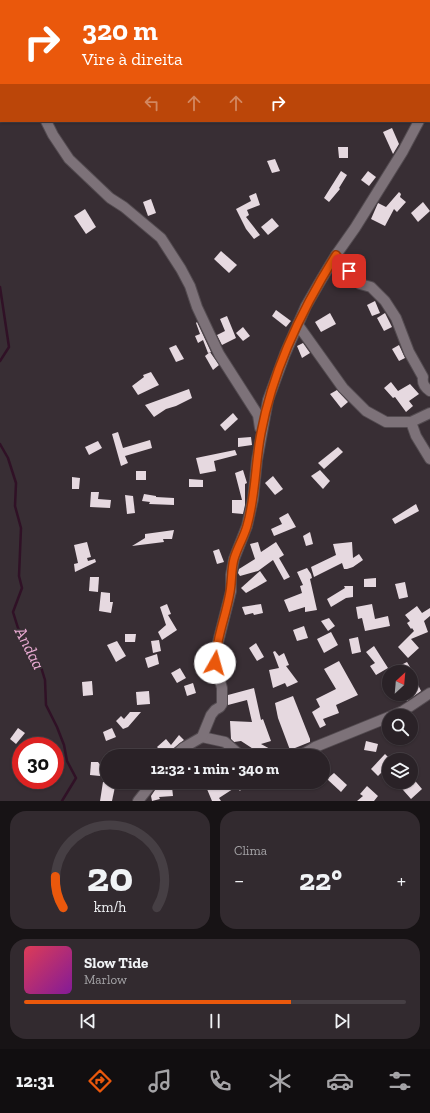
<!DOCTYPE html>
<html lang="pt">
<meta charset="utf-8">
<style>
:root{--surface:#2a2227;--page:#322a2f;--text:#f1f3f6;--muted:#a5a4a7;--line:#463f44;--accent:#ea580c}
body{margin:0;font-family:"Zilla Slab",serif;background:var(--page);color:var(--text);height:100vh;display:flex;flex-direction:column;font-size:15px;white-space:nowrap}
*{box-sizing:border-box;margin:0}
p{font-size:13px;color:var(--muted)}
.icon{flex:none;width:22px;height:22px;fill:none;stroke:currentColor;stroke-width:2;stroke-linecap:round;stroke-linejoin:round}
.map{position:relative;height:801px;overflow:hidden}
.sheet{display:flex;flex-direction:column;gap:10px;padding:10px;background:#171315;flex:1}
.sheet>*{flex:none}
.hud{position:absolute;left:0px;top:0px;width:430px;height:122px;box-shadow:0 1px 3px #0004,0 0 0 1px var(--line);background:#ea580c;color:#fff;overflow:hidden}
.needle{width:26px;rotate:26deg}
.tools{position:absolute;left:382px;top:665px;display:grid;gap:8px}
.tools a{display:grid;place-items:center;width:36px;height:36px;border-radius:50%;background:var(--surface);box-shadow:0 1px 3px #0004,0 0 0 1px var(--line);font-size:20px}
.speed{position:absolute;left:12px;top:737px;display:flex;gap:8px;font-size:20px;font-weight:700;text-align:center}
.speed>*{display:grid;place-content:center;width:52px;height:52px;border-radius:50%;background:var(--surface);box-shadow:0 1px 3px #0004,0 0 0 1px var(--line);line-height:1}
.speed .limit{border:6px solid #d22;background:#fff;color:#111}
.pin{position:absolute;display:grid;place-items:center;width:34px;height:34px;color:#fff;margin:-17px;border-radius:8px;box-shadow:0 2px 6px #0006}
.me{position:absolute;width:44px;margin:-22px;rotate:7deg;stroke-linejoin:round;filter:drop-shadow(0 0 3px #0008)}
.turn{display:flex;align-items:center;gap:14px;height:84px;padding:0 16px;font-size:18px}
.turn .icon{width:52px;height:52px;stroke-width:2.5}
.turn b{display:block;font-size:28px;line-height:34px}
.lanes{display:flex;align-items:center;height:38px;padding:0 16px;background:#0003;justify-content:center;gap:20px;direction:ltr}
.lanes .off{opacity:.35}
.big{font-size:30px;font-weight:700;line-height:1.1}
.sheet .widget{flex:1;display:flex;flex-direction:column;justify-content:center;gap:6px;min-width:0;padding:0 14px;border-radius:16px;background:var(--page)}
.sheet .dial{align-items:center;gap:0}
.dial svg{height:104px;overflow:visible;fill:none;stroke:var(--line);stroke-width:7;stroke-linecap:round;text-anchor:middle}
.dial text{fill:var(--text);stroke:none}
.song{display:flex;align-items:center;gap:12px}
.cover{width:48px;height:48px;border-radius:6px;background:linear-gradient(135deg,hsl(350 70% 55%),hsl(290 70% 35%))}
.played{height:4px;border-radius:2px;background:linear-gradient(90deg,var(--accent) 70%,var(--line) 70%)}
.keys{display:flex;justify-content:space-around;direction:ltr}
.heat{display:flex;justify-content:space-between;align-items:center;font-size:22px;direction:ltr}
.sheet .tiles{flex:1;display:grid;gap:10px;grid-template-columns:1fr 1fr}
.widget:last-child{grid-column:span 2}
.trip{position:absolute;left:100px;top:749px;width:230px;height:40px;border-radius:20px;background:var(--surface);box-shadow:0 1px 3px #0004,0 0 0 1px var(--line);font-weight:700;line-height:40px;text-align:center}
.menu{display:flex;height:64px;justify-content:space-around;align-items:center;background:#110e10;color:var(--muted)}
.menu .icon{width:28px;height:28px}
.menu .active{color:var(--accent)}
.menu b{font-size:18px;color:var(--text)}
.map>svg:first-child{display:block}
</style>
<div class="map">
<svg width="430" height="801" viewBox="0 0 430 801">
<rect width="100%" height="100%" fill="#382e34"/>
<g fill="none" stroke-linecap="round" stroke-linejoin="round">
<g stroke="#301126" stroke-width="2.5">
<path d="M0,287l9,60 -9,14"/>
<path d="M0,444l8,14 8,25 -1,23 6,22 -2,48 3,12 -9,24 5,16 23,39 4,13 1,25 11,22 7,18 3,16 9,17 -14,23"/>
</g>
</g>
<g fill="#e6d9e0">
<path d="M392,128l7,16 -6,10 -10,-22z"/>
<path d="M338,147h10v11h-9z"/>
<path d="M275,159l5,12 -8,2 -5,-12z"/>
<path d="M341,171l6,4 -8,13 1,1 -11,13 -5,-4z"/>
<path d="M368,171l8,6 -7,9 -8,-6z"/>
<path d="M399,192l2,2 -1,3 6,5 -9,10 -3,-3 -9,17 -14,-7 7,-16 8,4z"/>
<path d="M256,193l4,12 -13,5 2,5 -3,2 14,18 -6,4 -8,-10 -10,-20 15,-8 -2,-5z"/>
<path d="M151,199l5,14 -8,3 -5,-14z"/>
<path d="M423,202l7,9 -12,11 -7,-9z"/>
<path d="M85,209l11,18 -10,7 -12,-18z"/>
<path d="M272,218l7,8 -11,9 -7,-8z"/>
<path d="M221,251l16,14 -8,8 -15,-14z"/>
<path d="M375,301l5,12 -8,3 -5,-11z"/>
<path d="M276,310l15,11 -5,6 -14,-11z"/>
<path d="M330,313l6,11 -15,8 -6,-10z"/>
<path d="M385,313l7,14 -8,4 -7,-13z"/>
<path d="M227,316l9,22 -14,7 -5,-10 8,-4 -5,-12z"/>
<path d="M197,322l14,30 -3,1 -5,-13 -5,3 -3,-7 5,-2 -4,-11z"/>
<path d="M243,327l7,9 -7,5 -7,-8z"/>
<path d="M303,343l7,10 -8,5 -5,-12z"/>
<path d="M176,345l8,14 -8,3 -7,-14z"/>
<path d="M399,345l6,13 -6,3 -7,-12z"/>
<path d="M210,352l9,13 -6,5 -8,-14z"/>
<path d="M151,372l8,13 -21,10 -6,-9 12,-9 -1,-2z"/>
<path d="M391,382l7,9 12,-7 9,10 -10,7 4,5 -7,6 -11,-15 -2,1 -9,-10z"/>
<path d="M189,389l3,9 -16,8 -10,3 -12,8 -9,-12z"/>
<path d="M337,390l11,12 -7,6 -11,-14z"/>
<path d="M233,413l5,6 -13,12 -5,-6z"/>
<path d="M118,432l5,16 27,-8 2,8 -27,8 3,7 -7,3 -9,-32z"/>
<path d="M251,437l1,8 -14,2v-9z"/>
<path d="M98,441l4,7 -13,7 -4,-8z"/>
<path d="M338,447l5,5 -19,17 -6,-6z"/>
<path d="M235,450l2,5 -23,6 2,10 -16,3 -4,-16z"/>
<path d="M243,470l4,13 -2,1v21l-2,9 -11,-1v-13h10l-7,-27z"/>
<path d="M320,470l10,11 -7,8 -12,-13z"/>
<rect x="136" y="471" width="10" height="9"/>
<path d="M273,476l10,13 -8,6 -10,-12z"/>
<path d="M72,477l8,1 -1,11h-7z"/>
<path d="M189,479l14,1v7h-14z"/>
<path d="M91,492h8l-1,7 13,1 -1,8 -20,-1z"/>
<path d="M144,494l12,2v1l18,1v7l-25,-1 1,-2 -8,-1z"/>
<path d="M125,495l8,1 2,17 -8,1z"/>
<path d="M416,504l3,7 -24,13 -3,-5z"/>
<path d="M288,513l8,14 -22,9 -3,-7 11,-5 -3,-6z"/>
<path d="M174,530l-2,9h-9l1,3 -32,4 13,-8v-4z"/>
<path d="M310,532l3,12 -7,2 -3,-10z"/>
<path d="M87,542l4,15 -4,1 1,3 7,-2 1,3 -21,10 -1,-8 4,-1 -4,-18z"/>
<path d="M258,542l3,10 15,-10 8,13 -5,3 11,19 -6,3 -11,-20 -15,11 -18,5 -2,-3 1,-4 16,-10 -5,-15z"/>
<path d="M352,542l1,16 6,-4 4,6 -10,7 -6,2h-3l-2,-6 -28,14 -3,-10 25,-12 -3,-11z"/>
<path d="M219,549l5,13 -7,2 -4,-13z"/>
<path d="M307,568l4,6 1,4 -2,1 7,31 -12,2v-5l-16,5 -5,-12 18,-7 -2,-7 3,-1 -6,-13z"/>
<path d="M260,571l7,10 -21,12 -5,-5z"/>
<path d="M90,577h9l-1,15 -9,-1z"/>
<path d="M376,578v9h-12v-8z"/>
<path d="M405,582l3,15 -9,2 -4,-15z"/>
<path d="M344,586h9v11l-7,1 -15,9 -4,-8 18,-11z"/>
<path d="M101,592l9,1v9h3l-2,11 -12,-2z"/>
<path d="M167,604l4,10 -3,1 9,15 -15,10 -4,-8 8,-7 -6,-18z"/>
<path d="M261,604l2,9 -9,2 -1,-2 -8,2 -3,-8z"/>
<path d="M372,604l3,15 13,-3 2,10 -25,5 -3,-13 -4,1 -2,-12z"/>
<path d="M417,606l5,7 8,-5v8l-6,5 4,11 -17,7 8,9 -11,10 -10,-11 16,-16 -2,-3 -1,1 -4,-6 3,-2 -5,-6z"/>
<path d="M329,618l6,8 -7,5 -7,-10z"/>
<path d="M304,626l4,12 -11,3 -4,-11z"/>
<path d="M331,632l7,13 -14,8 -7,-14z"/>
<path d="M125,634h11l-1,8h-10z"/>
<path d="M358,637l3,15 -9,2 -3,-15z"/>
<path d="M159,640l2,11 -8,2 -2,-12z"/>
<path d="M117,641l9,15 -10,6 -9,-17z"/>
<path d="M256,643l8,14 -7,4 -8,-13z"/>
<path d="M374,646l14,22 -12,7 -6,-9 5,-3 -9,-11z"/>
<path d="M275,651l4,5 5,-3 5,12 -3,1 12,16 -11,5 -2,-4 -12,5 -4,-18 10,-2 -6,-16z"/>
<path d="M157,654l2,10 -11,4 -3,-10z"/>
<path d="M339,661l19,34 -22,10 3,8 -16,6 3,6 -6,3 -8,-16 8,-5 -4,-8 20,-10 -12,-20z"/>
<path d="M407,662l6,10h-1l9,19 -14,10 -4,-7h8v-22h-9l-3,-6z"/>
<path d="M180,668l6,10 -9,5 -6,-10z"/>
<path d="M92,681l1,14 -10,1 -1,-14z"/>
<path d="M193,683l3,10 -9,3 -3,-10z"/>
<path d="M254,688l7,32 2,-1 8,22 -10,3 22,12h-19l-23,-15 -7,1 -3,-3 -1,-18 22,1 -5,-22 -19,5v-10z"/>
<path d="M149,691l1,13 -13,1 -1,-13z"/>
<path d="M293,696l17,43v3l-20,8 -12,-32 -3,-15z"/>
<path d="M130,712h11l-13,15 -5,2 -7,-8 5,-5 3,3z"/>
<path d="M18,728l7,5 -9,11 -6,-5z"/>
<path d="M112,728l4,9 -10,4 -3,-9z"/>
<path d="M179,735l5,5 -14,11 -1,5h-7l2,-2 -7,-7 9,-8 5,6z"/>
<path d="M366,741l12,3 -2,8 -12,-2z"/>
<path d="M385,754l4,4v7l-11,11 -7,-7z"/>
<path d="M91,762h7l3,4 -1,10 -10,-1z"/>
<path d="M334,773l13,12 -6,7 -14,-13z"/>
<path d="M411,776l11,13 -11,10 -15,-17h15z"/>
<path d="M103,782h13l-4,19h-12z"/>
<path d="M204,782h43l-7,9 -4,-4 -17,11 2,3h-9z"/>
<path d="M367,786l11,10 -4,5h-17l6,-5 -3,-2z"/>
<path d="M157,787h15l1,9 -14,1 1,2 -8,2 -1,-5z"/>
</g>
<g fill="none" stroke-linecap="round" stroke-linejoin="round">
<defs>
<g id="minor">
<path d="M429,83l1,-1"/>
<path d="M46,121l7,14 16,24 41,39 14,9 37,31 20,31 9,17 7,21 22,47 39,61 2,13"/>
<path d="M336,255l24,29 11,3 14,14 11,17 13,34 14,25c-1,6 1,10 7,14"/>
<path d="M298,325l45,63 23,23 20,11h25l19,-9"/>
<path d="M411,422l5,14 14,23"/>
<path d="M391,716l12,-5 27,-18"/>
<path d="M202,737l23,5 16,14"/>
<path d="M175,756l8,-8 19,-11 9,-22 4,-5 5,-3 2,-3v-16l-7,-25 1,-13 15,-59v-16l3,-16 13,-33 6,-27 4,-39 11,-60 17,-46 21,-48 15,-26 15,-25 19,-27 48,-77 16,-30"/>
<path d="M300,756l15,-9 74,-30"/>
<path d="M138,801l15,-19"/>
</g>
</defs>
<use href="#minor" stroke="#534b50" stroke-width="12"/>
<use href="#minor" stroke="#7d7279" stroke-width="10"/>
</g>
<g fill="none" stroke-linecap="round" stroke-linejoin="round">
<defs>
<path id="route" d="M215,663c1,-24 11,-47 15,-71 2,-11 1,-22 4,-33 3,-11 10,-22 13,-33 9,-31 8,-63 14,-93 12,-64 41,-124 75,-178l13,16"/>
</defs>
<use href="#route" stroke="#983908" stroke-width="10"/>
<use href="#route" stroke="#ea580c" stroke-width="7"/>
</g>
<g text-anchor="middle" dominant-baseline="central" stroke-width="4" stroke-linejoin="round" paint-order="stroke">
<g font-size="17" font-style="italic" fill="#eaabd3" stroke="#382e34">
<text transform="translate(30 648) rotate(63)">Andaa</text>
</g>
</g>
</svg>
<div class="tools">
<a><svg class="needle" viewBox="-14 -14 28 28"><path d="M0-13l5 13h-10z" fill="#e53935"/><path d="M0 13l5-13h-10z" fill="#a5a4a7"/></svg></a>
<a><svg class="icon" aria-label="search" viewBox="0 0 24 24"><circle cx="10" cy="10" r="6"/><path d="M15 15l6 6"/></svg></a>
<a><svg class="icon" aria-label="layers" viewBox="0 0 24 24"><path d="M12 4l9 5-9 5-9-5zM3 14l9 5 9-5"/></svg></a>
</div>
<div class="speed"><div class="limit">30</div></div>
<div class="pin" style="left:349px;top:271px;background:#d93025"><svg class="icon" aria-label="arrive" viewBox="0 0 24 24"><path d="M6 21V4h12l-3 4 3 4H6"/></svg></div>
<svg class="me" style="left:215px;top:663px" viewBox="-20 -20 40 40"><circle r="19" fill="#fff"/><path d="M0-13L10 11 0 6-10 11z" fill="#ea580c"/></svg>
<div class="trip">12:32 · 1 min · 340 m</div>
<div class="hud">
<div class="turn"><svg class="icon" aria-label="right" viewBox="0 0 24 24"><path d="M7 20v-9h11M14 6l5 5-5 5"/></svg><div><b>320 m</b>Vire à direita</div></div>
<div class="lanes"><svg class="icon off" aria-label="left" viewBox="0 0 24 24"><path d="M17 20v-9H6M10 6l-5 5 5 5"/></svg><svg class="icon off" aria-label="ahead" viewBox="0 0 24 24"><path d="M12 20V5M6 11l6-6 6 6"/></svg><svg class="icon off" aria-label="ahead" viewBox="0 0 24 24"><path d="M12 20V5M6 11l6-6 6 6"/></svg><svg class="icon" aria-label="right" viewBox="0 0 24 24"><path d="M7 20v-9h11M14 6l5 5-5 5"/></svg></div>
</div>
</div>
<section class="sheet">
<div class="tiles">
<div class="widget dial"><svg viewBox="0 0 100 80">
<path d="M14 69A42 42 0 1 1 86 69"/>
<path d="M14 69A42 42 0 0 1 8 45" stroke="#ea580c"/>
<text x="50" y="56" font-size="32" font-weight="700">20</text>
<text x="50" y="72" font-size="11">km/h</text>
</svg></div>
<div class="widget"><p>Clima</p>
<div class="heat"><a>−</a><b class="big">22°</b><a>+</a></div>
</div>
<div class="widget">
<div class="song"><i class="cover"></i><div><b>Slow Tide</b><p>Marlow</p></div></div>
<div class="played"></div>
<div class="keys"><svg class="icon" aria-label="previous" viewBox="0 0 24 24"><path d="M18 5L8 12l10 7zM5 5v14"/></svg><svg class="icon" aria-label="pause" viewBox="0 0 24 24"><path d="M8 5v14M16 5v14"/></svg><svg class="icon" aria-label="next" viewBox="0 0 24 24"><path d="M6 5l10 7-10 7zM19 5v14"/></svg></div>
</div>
</div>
</section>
<nav class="menu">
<b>12:31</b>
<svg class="icon active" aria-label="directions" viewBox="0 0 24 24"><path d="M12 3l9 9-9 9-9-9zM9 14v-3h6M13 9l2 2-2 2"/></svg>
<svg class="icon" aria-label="music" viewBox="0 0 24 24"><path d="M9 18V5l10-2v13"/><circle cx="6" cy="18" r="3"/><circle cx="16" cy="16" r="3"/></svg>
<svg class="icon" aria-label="phone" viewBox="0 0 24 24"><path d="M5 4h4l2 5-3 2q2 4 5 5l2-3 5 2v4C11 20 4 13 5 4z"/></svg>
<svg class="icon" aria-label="climate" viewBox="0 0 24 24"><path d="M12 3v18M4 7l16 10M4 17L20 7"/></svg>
<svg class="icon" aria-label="car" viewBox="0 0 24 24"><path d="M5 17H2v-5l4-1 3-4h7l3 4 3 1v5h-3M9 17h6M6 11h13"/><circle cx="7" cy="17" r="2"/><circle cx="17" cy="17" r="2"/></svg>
<svg class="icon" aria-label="filters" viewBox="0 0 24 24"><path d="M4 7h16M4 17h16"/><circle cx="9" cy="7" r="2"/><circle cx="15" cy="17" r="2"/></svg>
</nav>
